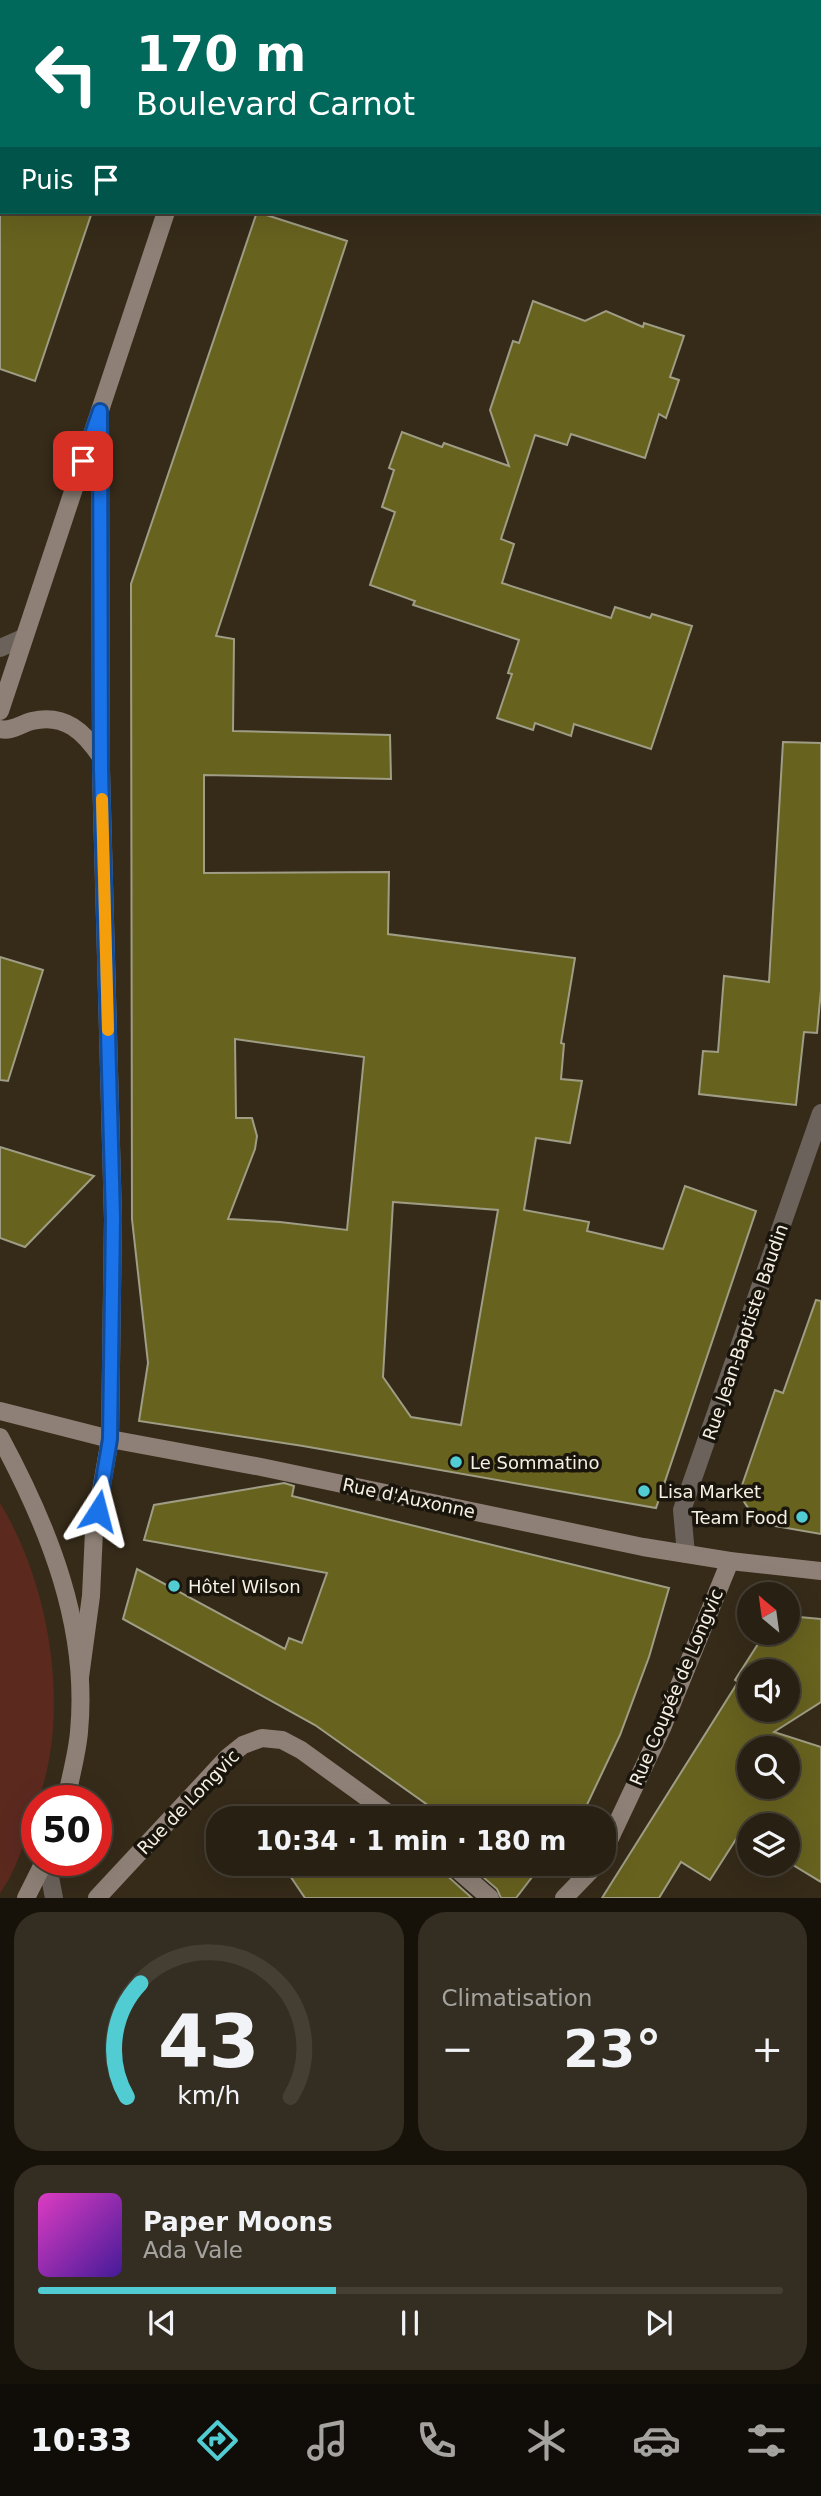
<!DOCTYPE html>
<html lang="fr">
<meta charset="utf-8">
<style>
:root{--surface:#282013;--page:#342d21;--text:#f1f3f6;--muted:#a5a3a0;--line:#443e33;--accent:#51ccd3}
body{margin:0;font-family:"DejaVu Sans",sans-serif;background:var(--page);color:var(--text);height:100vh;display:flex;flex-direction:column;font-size:26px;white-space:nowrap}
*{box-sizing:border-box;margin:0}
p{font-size:23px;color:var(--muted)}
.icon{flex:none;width:38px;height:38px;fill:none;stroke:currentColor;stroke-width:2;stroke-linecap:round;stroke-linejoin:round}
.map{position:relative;height:1898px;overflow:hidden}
.details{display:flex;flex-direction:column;gap:14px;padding:14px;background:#16120a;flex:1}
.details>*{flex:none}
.guide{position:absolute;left:0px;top:0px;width:822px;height:214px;box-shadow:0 7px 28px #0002,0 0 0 2px var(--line);background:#00695c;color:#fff;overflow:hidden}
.needle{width:46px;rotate:331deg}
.buttons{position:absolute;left:737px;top:1582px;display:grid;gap:14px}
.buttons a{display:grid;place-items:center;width:63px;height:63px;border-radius:50%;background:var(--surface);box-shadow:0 7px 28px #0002,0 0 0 2px var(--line);font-size:35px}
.speed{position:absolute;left:21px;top:1785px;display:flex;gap:14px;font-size:35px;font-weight:700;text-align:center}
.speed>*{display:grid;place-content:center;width:91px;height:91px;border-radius:50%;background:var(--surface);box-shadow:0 7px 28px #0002,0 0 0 2px var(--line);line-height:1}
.speed .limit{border:10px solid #d22;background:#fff;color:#111}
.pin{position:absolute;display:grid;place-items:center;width:60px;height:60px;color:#fff;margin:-30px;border-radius:14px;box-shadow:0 4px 10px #0006}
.me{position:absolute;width:77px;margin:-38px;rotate:9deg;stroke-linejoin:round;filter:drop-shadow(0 0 5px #0008)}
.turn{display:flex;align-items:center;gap:24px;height:147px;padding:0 21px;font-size:32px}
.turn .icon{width:91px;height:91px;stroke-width:2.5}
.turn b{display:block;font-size:49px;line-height:60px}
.then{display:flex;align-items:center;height:66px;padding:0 21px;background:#0003;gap:14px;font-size:26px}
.big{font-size:52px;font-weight:700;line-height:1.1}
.details .card{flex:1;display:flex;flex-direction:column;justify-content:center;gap:10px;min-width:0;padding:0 24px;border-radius:28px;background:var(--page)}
.details .dial{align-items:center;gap:0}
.dial svg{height:182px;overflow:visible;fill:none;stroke:var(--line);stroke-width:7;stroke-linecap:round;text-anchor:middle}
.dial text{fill:var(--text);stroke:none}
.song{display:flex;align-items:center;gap:21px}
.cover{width:84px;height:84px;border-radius:10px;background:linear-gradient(135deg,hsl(310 70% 55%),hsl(260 70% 35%))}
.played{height:7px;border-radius:4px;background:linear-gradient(90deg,var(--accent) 40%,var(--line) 40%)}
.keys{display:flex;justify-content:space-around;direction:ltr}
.heat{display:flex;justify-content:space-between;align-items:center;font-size:38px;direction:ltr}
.details .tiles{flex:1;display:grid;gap:14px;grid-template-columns:1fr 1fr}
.card:last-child{grid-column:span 2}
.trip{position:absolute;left:206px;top:1806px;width:410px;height:70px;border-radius:28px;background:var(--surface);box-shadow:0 7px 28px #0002,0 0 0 2px var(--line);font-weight:700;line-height:70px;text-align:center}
.tabs{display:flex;height:112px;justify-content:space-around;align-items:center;background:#100d08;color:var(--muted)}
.tabs .icon{width:49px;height:49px}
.tabs .on{color:var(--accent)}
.tabs b{font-size:32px;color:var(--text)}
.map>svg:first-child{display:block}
</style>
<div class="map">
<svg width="821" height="1898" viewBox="0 0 821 1898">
<rect width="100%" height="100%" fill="#362b19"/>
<path fill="#5c291f" d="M0,1503c50,82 71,207 38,298 -11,29 -18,65 -38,92z"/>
<g fill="#68621f" stroke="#9f9d85" stroke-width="2" fill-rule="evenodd">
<path d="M0,212h92l-57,169 -35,-12z"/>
<path d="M257,212l90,29 -131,395 18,3 -1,92 157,4 1,44 -187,-4v98l185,-1 -1,62 187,24 -14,85 3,1 -3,35 21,2 -12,62 -34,-5 -12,72 65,12 -2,9 76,18 22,-63 71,25 -100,297 -353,-62 -164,-25 9,-58 -16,-144 -1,-635zM235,1039l129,18 -17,173 -67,-8 -52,-3 27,-70 2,-13 -5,-18h-16zM393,1202l105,8 -37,215 -50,-8 -28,-40z"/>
<path d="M533,301l52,20 21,-10 37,16 1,-4 40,13 -14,41 9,3 -13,38 -7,-4 -14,44 -74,-24 -4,11 -32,-10 -34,104 13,5 -12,39 109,35 4,-11 35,11 2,-4 40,12 -41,123 -77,-25 -3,12 -36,-13 -2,7 -36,-12 15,-44 -4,-1 11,-33 -106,-35 2,-4 -45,-16 25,-73 -13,-5 12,-37 -5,-2 13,-36 40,15 2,-4 65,23 -19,-56 23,-69 6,2z"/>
<path d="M783,742l38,1v247l-4,43 -13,-1 -8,73 -97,-11 4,-43 15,1 6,-76 45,6z"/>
<path d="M0,957l43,13 -35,111 -8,-1z"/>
<path d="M0,1147l94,29 -69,71 -25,-9z"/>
<path d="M816,1300l5,1v233l-63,-11 -19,-29 36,-104 8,3z"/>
<path d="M284,1483l10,3 -2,10 377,92 -20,69 -29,78 -35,74 -7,9h-132l-131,-93 -192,-106 14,-50 148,80 4,-11 13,5 25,-70 -183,-33 10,-35z"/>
<path d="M788,1616l33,3v83l-47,30 47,15v135l-33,-20v-37h-39v14l-9,-6 -30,47 -29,-18 -22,36h-57l136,-216 -3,-2 30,-47h23zM749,1671h39v39h-39zM749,1748h39v39h-39z"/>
<path d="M282,1864h158l4,9 28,25h-167z"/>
<path d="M468,1864h74l-26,34h-15l-4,-9z"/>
</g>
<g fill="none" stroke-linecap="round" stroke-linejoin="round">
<g stroke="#6c625c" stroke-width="18">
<path d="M0,648l23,-10"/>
<path d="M686,1554l-4,-44 139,-397"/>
<path d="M51,1860l-2,12 5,26"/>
</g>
<g stroke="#8e8076" stroke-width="18">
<path d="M235,2l1,-2"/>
<path d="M0,711l166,-499"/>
<path d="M0,729c12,3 20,-5 32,-8 33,-8 52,11 69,36"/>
<path d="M0,1411l110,28 151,28 382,80 87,14 91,10"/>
<path d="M0,1437c49,91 89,190 79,295 -2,23 -9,46 -13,69"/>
<path d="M80,1677l11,-81 3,-65 16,-92 3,-220 -12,-449 -1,-359"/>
<path d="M604,1851l58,-123 68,-167"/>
<path d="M451,1864l39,34"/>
<path d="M26,1898l19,-38"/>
<path d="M97,1898l131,-141 15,-12 19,-7 20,2 19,10 94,68"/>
<path d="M564,1898l33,-34"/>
</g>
</g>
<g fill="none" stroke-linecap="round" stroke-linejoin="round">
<defs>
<path id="route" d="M83,461l17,-50 1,359 12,449 -3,220 -12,72"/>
</defs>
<use href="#route" stroke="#114b97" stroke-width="18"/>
<use href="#route" stroke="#1a73e8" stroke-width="12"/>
<path stroke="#f59e0b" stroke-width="12" d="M102,799l6,231"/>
</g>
<g fill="#51ccd3" stroke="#19150d" stroke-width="2.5">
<circle cx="456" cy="1462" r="7"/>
<circle cx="644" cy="1491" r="7"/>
<circle cx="802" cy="1517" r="7"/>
<circle cx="174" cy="1586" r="7"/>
</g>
<g text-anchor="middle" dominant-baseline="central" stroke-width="7" stroke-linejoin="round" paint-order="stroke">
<g font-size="18" fill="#f7f0e4" stroke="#19150d">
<text transform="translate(745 1332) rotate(-71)">Rue Jean-Baptiste Baudin</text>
<text transform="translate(409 1498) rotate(12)">Rue d'Auxonne</text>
<text transform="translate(676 1687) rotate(-67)">Rue Coupée de Longvic</text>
<text transform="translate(188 1802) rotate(-46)">Rue de Longvic</text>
</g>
<g font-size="18" fill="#f7f0e4" stroke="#19150d" text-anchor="start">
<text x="470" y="1462">Le Sommatino</text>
<text x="658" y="1491">Lisa Market</text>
<text x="788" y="1517" text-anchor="end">Team Food</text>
<text x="188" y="1586">Hôtel Wilson</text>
</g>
</g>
</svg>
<div class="buttons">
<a><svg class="needle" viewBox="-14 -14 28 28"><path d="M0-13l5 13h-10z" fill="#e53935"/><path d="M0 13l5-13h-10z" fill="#a5a3a0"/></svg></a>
<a><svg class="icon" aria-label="sound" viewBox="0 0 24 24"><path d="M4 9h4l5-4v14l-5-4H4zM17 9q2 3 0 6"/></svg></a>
<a><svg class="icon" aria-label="search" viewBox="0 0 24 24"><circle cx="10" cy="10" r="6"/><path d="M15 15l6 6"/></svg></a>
<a><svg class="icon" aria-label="layers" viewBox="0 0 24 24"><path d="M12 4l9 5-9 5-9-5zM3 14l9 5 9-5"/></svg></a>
</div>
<div class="speed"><div class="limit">50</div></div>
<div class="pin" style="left:83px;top:461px;background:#d93025"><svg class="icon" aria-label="arrive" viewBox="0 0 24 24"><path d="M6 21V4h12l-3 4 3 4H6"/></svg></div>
<svg class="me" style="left:98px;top:1511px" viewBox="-20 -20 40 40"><path d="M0-17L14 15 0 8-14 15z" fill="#1a73e8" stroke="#fff" stroke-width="4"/></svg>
<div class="trip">10:34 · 1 min · 180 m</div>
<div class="guide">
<div class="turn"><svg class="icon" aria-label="left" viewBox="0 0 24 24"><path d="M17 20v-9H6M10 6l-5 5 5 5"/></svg><div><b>170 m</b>Boulevard Carnot</div></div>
<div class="then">Puis<svg class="icon" aria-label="arrive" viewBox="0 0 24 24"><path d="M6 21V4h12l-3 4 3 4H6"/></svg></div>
</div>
</div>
<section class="details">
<div class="tiles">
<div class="card dial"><svg viewBox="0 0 100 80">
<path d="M14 69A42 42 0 1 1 86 69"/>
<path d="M14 69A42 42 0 0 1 20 19" stroke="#51ccd3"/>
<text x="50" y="56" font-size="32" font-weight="700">43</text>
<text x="50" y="72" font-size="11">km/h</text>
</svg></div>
<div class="card"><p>Climatisation</p>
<div class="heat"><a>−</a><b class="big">23°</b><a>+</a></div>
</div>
<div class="card">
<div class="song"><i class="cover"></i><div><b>Paper Moons</b><p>Ada Vale</p></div></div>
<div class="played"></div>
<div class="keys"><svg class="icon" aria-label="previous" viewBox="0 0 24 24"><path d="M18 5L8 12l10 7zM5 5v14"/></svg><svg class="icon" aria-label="pause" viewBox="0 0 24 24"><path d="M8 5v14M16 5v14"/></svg><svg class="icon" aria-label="next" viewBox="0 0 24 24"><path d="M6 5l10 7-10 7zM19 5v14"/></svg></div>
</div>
</div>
</section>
<nav class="tabs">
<b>10:33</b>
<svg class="icon on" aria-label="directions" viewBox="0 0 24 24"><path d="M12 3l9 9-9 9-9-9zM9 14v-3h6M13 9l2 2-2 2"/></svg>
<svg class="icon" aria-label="music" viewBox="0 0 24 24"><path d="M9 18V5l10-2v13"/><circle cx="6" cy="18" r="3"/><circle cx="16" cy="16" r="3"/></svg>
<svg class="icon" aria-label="phone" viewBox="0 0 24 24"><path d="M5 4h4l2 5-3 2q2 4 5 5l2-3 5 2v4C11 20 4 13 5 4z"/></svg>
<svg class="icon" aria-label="climate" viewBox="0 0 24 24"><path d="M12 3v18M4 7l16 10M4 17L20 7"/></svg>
<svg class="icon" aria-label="car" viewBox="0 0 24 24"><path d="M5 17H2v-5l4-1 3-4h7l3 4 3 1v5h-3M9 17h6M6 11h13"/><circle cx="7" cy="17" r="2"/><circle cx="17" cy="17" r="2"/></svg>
<svg class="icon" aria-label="filters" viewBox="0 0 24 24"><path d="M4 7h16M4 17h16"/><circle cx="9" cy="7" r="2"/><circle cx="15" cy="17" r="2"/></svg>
</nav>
